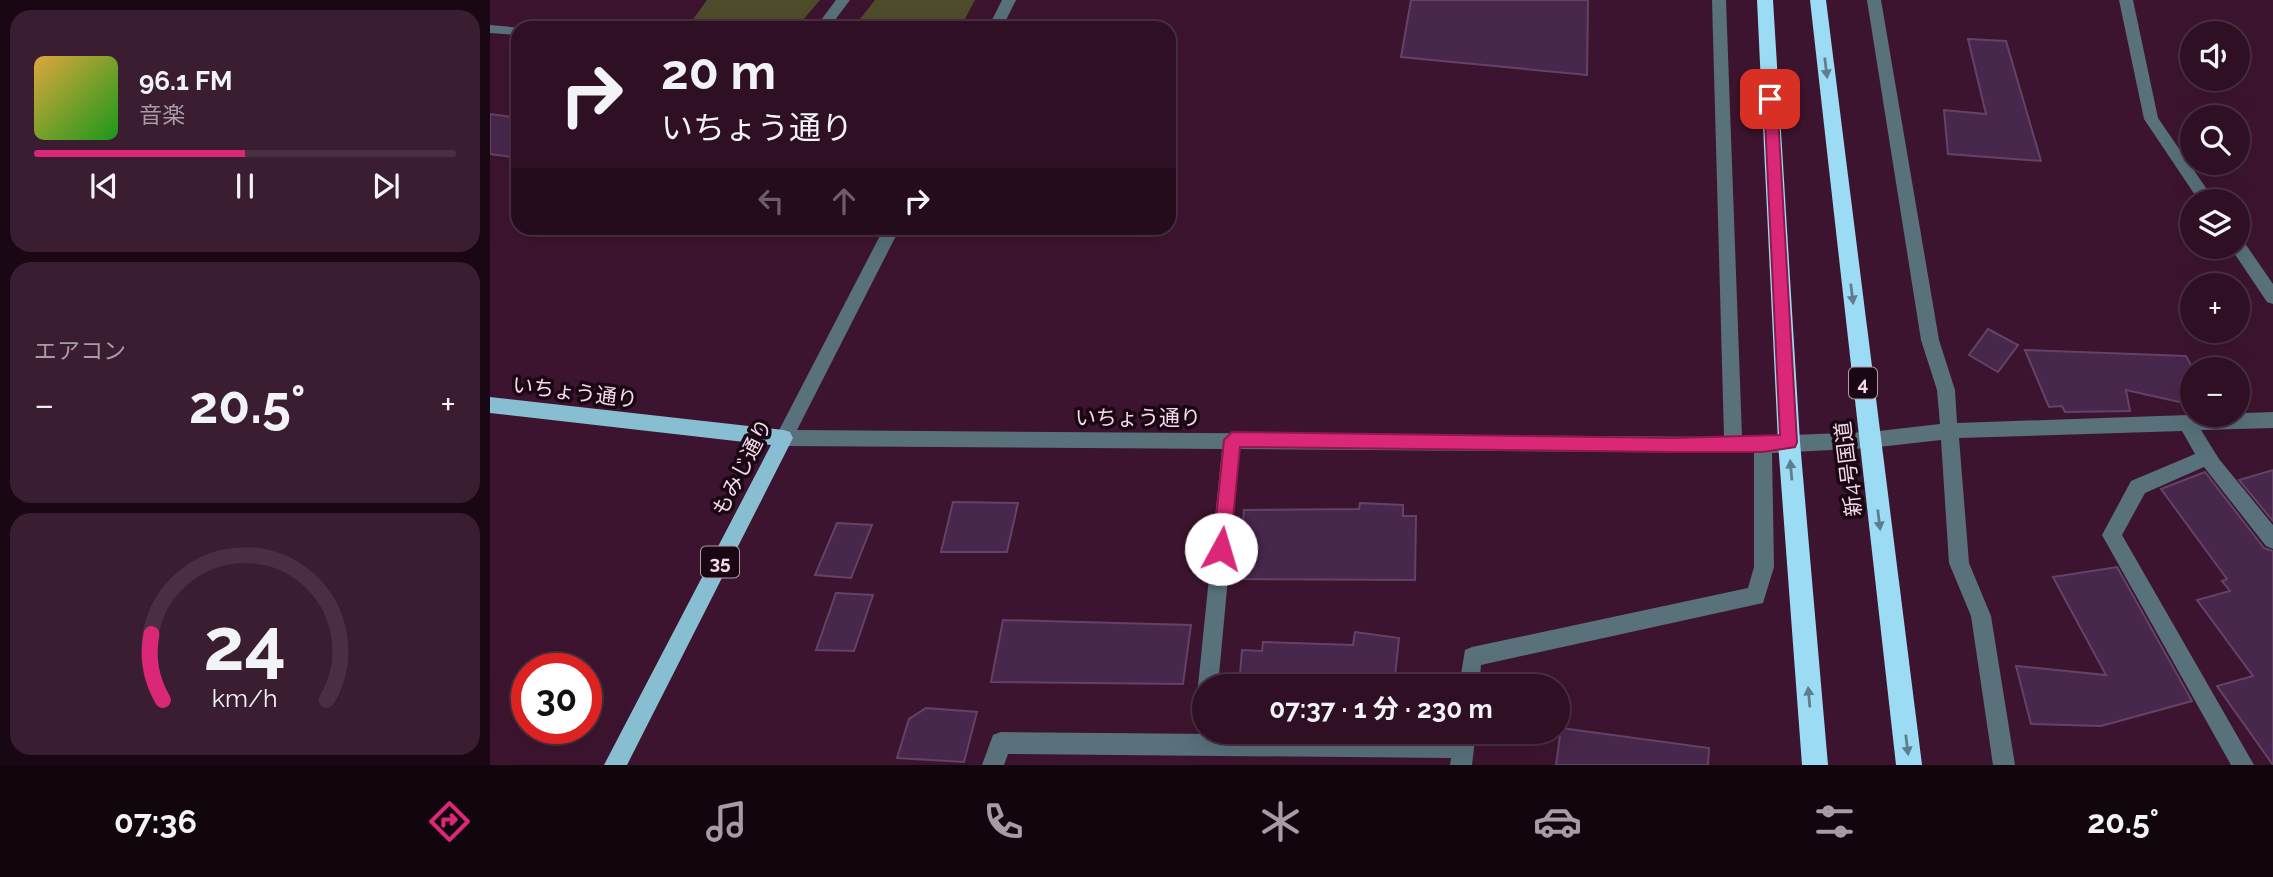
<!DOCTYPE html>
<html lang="ja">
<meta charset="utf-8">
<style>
:root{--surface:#2e0f23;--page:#3a1d30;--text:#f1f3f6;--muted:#a79ca6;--line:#492f41;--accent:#db2777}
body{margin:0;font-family:Raleway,"Noto Sans JP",sans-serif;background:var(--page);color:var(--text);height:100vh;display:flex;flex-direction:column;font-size:26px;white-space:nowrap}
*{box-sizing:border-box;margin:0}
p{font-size:23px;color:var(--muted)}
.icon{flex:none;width:38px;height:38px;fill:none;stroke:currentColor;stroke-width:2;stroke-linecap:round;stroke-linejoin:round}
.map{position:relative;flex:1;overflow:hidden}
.sheet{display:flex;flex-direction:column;gap:10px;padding:10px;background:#190813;width:490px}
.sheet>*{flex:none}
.hud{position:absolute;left:21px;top:21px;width:665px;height:214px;border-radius:21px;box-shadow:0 7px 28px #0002,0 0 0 2px var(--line);background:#2e0f23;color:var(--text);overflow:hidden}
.fabs{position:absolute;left:1690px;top:21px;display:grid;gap:14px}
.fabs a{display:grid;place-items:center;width:70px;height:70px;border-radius:50%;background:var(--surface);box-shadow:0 7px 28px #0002,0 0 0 2px var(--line);font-size:35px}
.speed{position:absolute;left:21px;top:653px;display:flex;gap:14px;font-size:35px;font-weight:700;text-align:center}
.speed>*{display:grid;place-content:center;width:91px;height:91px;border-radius:50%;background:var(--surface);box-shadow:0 7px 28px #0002,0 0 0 2px var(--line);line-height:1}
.speed .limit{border:10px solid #d22;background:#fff;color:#111}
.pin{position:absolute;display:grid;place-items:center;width:60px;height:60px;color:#fff;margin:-30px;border-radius:14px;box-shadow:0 4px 10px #0006}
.me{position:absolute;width:77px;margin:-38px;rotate:6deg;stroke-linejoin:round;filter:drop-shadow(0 0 5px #0008)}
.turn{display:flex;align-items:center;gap:24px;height:147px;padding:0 35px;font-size:32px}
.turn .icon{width:91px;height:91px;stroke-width:2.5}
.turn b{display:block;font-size:49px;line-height:60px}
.lanes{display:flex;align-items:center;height:66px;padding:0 35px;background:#0003;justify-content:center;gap:35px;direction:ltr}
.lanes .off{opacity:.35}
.big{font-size:52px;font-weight:700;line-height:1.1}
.sheet .tile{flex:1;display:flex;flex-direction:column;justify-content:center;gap:10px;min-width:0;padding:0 24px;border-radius:21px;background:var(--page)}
.sheet .dial{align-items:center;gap:0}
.dial svg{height:182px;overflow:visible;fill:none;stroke:var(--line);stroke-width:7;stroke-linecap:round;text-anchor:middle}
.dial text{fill:var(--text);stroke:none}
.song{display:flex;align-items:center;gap:21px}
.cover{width:84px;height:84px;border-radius:10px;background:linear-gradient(135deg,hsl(40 70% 55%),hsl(120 70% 35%))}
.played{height:7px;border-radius:4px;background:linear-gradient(90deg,var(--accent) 50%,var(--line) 50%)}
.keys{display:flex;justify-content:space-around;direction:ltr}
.heat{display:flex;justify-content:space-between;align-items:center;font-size:38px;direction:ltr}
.trip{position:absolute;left:702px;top:674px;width:378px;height:70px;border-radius:35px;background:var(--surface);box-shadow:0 7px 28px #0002,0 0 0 2px var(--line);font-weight:700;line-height:70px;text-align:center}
.dock{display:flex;height:112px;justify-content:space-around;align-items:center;background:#12060e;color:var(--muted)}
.dock .icon{width:49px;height:49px}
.dock .active{color:var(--accent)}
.dock b{font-size:32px;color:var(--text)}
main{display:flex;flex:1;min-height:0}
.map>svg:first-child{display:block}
</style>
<main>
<section class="sheet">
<div class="tile">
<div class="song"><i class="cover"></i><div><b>96.1 FM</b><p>音楽</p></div></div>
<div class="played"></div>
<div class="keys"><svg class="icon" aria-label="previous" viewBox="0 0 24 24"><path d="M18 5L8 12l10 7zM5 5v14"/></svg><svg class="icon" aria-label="pause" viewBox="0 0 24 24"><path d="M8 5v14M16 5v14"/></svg><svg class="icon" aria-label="next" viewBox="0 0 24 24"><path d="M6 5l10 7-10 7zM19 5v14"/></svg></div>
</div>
<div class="tile"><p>エアコン</p>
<div class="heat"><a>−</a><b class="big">20.5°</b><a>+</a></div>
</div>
<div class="tile dial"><svg viewBox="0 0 100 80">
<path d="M14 69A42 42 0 1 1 86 69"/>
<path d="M14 69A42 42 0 0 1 9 40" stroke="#db2777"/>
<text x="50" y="56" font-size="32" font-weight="700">24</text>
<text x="50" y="72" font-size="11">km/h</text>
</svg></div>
</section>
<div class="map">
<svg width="1783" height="765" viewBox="0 0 1783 765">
<rect width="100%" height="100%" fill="#3d142f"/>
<g fill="#4f4c2b">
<path d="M217,0h113l-24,28 -107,-3z"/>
<path d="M385,0h100l-15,28h-107z"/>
</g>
<g fill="#48274c" stroke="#644268" stroke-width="2">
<path d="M921,0h177l-1,75 -186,-18z"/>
<path d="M1478,39l38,2 35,120 -93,-7 -4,-44 42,4z"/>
<path d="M0,114l28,4v40l-28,-4z"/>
<path d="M1498,329l30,16 -20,27 -29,-17z"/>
<path d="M1535,350l161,6 7,13v36l-67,-15 4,21 -65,1 -3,-6 -13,1z"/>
<path d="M1783,470v51l-34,-41z"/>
<path d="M1715,472l59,76 9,3v214l-56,-79 36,-10 -56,-76 33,-9 -8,-10 5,-2 -66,-90z"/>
<path d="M463,502l65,1 -11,49h-66z"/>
<path d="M870,503l43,2v11h13l-1,64 -178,-1 7,-69 115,-1z"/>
<path d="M347,523l35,2 -21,53 -36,-3z"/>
<path d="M1627,567l75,134 -91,25 -70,-2 -15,-58 90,9 -53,-98z"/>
<path d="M346,593l37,2 -19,56 -38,-1z"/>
<path d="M513,620l188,5 -8,59 -192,-2z"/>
<path d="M865,632l44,6 -5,48h-155l3,-36 20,1 1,-9 90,3z"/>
<path d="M436,708l51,4 -13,50 -67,-4 12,-39z"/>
<path d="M1071,728l148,20 -1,17h-152z"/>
</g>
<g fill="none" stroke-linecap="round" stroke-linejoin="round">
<g fill="#58717b" fill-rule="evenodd">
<path d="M346,0h14l-21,28h-14z"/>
<path d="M512,0h14l-14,28h-14z"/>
<path d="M1222,0h14l16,437 128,-5 70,-8 -3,-34 -16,-50 -54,-340h14l58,340 16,50 2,33 316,-11v16l-72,2 18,29 54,66v24l-7,-3 -62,-79 -59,26 -23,42 132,230h-23l-129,-230 29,-54 64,-27 -13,-23 -223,7 10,125 22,53 24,149h-22l-22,-149 -22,-53 -8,-123 -71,8 -98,5 2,114 -11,36 -282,62 -2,21h-20l6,-36 7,-3 276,-59 6,-21v-114l-514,-4 -22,237h-14v9l-6,-9 24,-237 -438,-3 -6,-2 -3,-6 109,-210h16l-103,202 927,7z"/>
<path d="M1629,0h14l25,118 57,83h-16l-55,-82z"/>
<path d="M0,25l33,3h-5v7l-28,-2z"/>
<path d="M1748,240l6,2 29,42v20l-6,-2 -35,-52 -2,-3h8z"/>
<path d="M511,732l453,4 1,-4h21l-4,33h-22l1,-7 -443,-4 -4,11h-22l11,-30z"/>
</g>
<path fill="#88bed2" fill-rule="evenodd" d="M0,397l294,33 6,2 3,6 -166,327h-23l167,-320 -281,-32z"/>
<g fill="#9bdcf4" fill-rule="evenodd">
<path d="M1267,0h16l27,442 28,323h-26l-24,-323z"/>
<path d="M1320,0h16l96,765h-26z"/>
</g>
</g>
<defs><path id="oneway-solid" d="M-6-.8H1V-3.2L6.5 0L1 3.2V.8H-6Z" transform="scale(1.75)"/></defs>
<g fill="#607d8f">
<use href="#oneway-solid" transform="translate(1336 68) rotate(83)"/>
<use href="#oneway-solid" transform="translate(1362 294) rotate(83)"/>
<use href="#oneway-solid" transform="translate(1301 470) rotate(-95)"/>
<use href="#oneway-solid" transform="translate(1389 520) rotate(83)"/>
<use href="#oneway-solid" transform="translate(1319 697) rotate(-95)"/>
<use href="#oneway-solid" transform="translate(1417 745) rotate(83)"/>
</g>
<path fill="#db2777" stroke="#8e194d" stroke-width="2" d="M1280,94l7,5 20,343 -2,5 -32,5h-89l-434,-5 -10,102 -2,6 -7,2 -6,-2 -2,-6 11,-109 8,-8 442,6 106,-3 -16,-336z"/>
<g text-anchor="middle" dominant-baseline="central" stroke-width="7" stroke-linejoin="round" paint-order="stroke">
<g fill="#190813" stroke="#b39aa9" stroke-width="2">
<rect x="1359" y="367.5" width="28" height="31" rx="5"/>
<rect x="211" y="546.5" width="38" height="31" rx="5"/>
</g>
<g font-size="19" font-weight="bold" fill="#f5d9e9">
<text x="1373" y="383">4</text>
<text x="230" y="562">35</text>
</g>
<g font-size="21" fill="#f5d9e9" stroke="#190813">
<text transform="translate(85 392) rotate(7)">いちょう通り</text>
<text x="648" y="417">いちょう通り</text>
<text transform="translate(252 467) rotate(-63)">もみじ通り</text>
<text transform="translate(1358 469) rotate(-97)">新4号国道</text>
</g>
</g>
</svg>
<div class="fabs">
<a><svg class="icon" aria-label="sound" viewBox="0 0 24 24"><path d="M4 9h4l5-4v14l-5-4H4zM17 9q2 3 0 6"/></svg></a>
<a><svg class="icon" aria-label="search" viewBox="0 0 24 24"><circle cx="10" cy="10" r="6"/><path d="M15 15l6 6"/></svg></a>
<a><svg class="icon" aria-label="layers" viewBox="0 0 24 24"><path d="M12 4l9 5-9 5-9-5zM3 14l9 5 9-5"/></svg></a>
<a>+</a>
<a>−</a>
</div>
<div class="speed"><div class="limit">30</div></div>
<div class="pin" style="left:1280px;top:99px;background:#d93025"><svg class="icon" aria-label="arrive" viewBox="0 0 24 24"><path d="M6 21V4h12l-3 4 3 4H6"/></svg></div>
<svg class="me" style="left:731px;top:549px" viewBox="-20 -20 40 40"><circle r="19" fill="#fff"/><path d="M0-13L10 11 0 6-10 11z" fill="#db2777"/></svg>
<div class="trip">07:37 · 1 分 · 230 m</div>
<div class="hud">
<div class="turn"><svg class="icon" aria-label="right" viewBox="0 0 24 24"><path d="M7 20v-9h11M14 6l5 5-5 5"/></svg><div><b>20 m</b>いちょう通り</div></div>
<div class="lanes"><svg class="icon off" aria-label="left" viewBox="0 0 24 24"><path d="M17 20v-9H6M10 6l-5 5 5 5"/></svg><svg class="icon off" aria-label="ahead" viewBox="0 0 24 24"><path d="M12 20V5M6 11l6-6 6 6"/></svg><svg class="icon" aria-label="right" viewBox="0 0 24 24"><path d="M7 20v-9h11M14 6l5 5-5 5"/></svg></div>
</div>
</div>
</main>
<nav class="dock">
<b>07:36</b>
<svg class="icon active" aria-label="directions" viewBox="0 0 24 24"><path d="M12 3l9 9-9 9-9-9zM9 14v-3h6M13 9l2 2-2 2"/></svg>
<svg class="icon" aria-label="music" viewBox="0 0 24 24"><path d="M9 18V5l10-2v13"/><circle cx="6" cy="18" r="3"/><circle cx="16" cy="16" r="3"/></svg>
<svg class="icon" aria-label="phone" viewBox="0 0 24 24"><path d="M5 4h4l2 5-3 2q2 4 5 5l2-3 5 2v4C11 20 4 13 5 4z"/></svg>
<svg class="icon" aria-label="climate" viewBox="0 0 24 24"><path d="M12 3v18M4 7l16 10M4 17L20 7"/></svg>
<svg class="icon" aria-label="car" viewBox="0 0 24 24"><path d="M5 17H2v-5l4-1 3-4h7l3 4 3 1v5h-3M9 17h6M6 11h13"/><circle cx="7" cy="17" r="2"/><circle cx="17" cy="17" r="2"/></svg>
<svg class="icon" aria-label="filters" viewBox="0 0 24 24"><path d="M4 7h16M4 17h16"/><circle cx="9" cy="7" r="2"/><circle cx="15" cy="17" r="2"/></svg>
<b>20.5°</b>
</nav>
